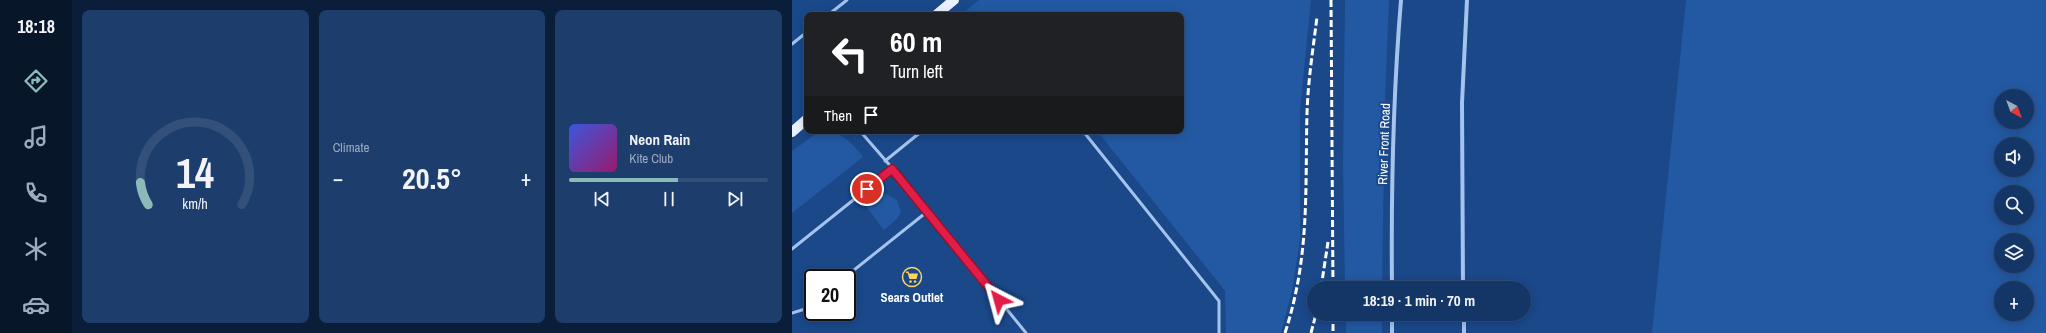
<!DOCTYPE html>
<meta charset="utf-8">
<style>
:root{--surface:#143667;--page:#1d3e6d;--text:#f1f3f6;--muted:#9dabc0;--line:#33507b;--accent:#8bbbb9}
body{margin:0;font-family:"Archivo Narrow",sans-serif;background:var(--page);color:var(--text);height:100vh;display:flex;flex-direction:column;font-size:15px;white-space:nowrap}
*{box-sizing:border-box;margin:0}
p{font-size:13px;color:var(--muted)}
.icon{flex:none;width:22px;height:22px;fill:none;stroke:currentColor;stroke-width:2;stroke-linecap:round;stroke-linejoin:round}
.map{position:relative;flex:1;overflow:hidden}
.sheet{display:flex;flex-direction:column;gap:10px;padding:10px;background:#0b1e39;width:720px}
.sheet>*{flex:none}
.banner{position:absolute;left:12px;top:12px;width:380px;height:122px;border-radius:8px;box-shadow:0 2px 10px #0003,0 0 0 1px var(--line);background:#202124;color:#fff;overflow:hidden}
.needle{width:26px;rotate:139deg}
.tools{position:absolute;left:1202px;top:89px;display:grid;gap:8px}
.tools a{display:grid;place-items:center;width:40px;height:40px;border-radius:50%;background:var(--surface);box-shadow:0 2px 10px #0003,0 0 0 1px var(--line);font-size:20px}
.speed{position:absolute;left:12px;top:269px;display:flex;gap:8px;font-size:20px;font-weight:700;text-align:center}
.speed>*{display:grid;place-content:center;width:52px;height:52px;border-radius:50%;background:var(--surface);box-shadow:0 2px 10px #0003,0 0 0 1px var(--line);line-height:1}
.speed .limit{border:2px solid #111;border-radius:6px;background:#fff;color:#111}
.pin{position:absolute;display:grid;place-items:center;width:34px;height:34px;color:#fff;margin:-17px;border:2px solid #fff;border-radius:50%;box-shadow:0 1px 4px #0007}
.me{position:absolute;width:44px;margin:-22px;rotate:321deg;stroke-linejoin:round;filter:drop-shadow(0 0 3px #0008)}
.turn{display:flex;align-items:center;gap:14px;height:84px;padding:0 20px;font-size:18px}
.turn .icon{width:52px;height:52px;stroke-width:2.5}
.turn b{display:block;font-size:28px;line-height:34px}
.then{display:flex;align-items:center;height:38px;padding:0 20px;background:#0003;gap:8px;font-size:15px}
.big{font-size:30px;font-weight:700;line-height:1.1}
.sheet .card{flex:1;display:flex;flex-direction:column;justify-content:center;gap:6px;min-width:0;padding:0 14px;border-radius:8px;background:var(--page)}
.sheet .dial{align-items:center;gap:0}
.dial svg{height:104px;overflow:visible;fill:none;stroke:var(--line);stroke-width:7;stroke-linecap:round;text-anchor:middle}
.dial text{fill:var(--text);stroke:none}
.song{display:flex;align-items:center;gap:12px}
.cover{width:48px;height:48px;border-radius:6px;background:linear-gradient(135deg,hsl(230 70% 55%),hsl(320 70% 35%))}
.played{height:4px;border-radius:2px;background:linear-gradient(90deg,var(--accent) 55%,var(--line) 55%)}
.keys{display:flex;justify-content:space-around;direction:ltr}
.heat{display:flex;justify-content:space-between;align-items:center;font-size:22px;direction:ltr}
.sheet .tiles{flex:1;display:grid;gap:10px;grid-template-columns:repeat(3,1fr)}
.trip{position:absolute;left:515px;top:281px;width:224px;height:40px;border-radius:20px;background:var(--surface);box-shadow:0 2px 10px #0003,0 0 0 1px var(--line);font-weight:700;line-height:40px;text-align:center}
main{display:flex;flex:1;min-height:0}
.dock{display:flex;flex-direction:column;width:72px;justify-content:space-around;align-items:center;background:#081629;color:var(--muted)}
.dock .icon{width:28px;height:28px}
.dock .active{color:var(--accent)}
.dock b{font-size:18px;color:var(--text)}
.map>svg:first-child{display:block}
</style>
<main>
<nav class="dock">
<b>18:18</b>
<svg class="icon active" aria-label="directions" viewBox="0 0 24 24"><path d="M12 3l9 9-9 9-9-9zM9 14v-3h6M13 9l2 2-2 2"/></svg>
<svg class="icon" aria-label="music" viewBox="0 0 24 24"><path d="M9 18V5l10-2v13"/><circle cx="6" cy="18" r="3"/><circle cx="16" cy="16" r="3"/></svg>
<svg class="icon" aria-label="phone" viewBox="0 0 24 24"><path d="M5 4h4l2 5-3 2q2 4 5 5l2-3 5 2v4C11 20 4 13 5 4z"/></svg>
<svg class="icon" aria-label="climate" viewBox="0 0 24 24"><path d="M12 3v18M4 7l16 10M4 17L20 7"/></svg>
<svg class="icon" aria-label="car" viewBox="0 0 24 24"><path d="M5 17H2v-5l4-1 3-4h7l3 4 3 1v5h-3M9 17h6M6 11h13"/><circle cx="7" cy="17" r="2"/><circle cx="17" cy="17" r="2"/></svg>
</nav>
<section class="sheet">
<div class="tiles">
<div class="card dial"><svg viewBox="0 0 100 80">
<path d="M14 69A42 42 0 1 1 86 69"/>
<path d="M14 69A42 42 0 0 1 8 52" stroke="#8bbbb9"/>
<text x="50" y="56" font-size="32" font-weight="700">14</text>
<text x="50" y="72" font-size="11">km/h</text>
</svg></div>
<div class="card"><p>Climate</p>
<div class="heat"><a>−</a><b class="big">20.5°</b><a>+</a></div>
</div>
<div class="card">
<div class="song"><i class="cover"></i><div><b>Neon Rain</b><p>Kite Club</p></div></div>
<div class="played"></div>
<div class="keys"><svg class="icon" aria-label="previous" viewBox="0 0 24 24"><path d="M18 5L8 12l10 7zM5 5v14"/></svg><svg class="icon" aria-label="pause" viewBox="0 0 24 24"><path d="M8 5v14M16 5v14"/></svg><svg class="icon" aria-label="next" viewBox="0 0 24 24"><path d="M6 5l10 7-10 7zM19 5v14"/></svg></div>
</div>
</div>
</section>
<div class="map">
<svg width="1254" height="333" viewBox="0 0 1254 333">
<rect width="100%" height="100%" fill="#1a4889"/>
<g fill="#2359a2" fill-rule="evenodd">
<path d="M187,0h332l-11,110v130l-8,51 -11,42h-55l-1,-42 -128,-160h84v-116h-220z"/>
<path d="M553,0h44l-4,98 -3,190h-37l-2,-124z"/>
<path d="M894,0h360v333h-394zM1209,96h26v26h-26zM1209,144h26v26h-26zM1209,192h26v26h-26zM1209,240h26v26h-26zM1209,288h26v26h-26z"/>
<path d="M28,131c20,0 31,10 43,26l-71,56v-62z"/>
<path d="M94,194l11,6 4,12 -4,7 -13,11 -19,-25 13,-10z"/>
<rect x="554" y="314" width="36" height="19"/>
</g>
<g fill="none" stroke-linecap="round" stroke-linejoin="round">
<g stroke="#a4c3ed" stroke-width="3">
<path d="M36,15l19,-15"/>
<path d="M0,44l15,-12"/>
<path d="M68,131l46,53 120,149"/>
<path d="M291,131l136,170v32"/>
<path d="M93,161l37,-30"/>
<path d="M0,249l100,-80"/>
<path d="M52,278l84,-67"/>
<path d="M0,313l13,-4 8,-7"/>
</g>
<g stroke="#a4c3ed" stroke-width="4">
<path d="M600,288c-1,-96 1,-192 9,-288"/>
<path d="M671,288l-1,-185 5,-103"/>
<path d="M600,314v19"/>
<path d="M672,314v19"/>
</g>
<g stroke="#e9f1ff" stroke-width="10">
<path d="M144,15l18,-15"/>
<path d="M0,132l15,-13"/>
</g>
<g stroke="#fff" stroke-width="3" stroke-dasharray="7 3" stroke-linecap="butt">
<path d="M539,0l2,288"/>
<path d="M529,288l7,-46"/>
<path d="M541,314v19"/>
<path d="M493,333c25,-77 20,-141 22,-220 1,-32 6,-64 10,-96"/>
<path d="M519,333l5,-19"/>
</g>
</g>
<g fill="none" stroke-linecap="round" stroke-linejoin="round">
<defs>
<path id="route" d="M75,189l25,-20 107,131"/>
</defs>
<use href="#route" stroke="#92132f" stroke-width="10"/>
<use href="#route" stroke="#e11d48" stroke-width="7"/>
</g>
<defs>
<symbol id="supermarket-ring" viewBox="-11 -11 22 22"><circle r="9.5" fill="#1a4889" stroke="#fed460" stroke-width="1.5"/><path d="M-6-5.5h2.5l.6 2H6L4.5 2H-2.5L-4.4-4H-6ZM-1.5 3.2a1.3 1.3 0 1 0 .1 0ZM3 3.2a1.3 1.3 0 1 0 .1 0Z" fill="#fed460"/></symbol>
</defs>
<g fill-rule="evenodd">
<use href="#supermarket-ring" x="109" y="266" width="22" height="22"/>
</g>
<g text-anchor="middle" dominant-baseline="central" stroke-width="4" stroke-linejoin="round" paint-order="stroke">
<g font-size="13" fill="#fff" stroke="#1a4889">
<text transform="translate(592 144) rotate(-88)">River Front Road</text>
</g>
<g font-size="13" font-weight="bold" fill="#fff" stroke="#1a4889">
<text x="120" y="297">Sears Outlet</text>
</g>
</g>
</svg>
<div class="tools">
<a><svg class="needle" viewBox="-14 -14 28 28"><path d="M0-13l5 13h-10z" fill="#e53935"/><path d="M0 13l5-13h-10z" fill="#9dabc0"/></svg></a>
<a><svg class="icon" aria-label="sound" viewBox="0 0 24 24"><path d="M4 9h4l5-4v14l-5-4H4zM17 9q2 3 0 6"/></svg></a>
<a><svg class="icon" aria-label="search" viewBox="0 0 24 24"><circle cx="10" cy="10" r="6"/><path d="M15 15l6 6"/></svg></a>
<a><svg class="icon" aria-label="layers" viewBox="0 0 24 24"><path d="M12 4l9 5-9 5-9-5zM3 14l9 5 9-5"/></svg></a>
<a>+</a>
</div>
<div class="speed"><div class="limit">20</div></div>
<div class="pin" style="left:75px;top:189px;background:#d93025"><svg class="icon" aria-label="arrive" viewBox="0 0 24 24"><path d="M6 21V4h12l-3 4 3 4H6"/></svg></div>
<svg class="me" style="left:207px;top:300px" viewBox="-20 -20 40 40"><path d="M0-17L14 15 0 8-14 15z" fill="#e11d48" stroke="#fff" stroke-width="4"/></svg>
<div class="trip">18:19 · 1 min · 70 m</div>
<div class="banner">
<div class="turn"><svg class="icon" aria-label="left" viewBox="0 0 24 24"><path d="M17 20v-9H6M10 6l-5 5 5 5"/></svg><div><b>60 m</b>Turn left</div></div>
<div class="then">Then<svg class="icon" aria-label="arrive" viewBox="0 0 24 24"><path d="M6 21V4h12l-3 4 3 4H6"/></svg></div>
</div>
</div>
</main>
